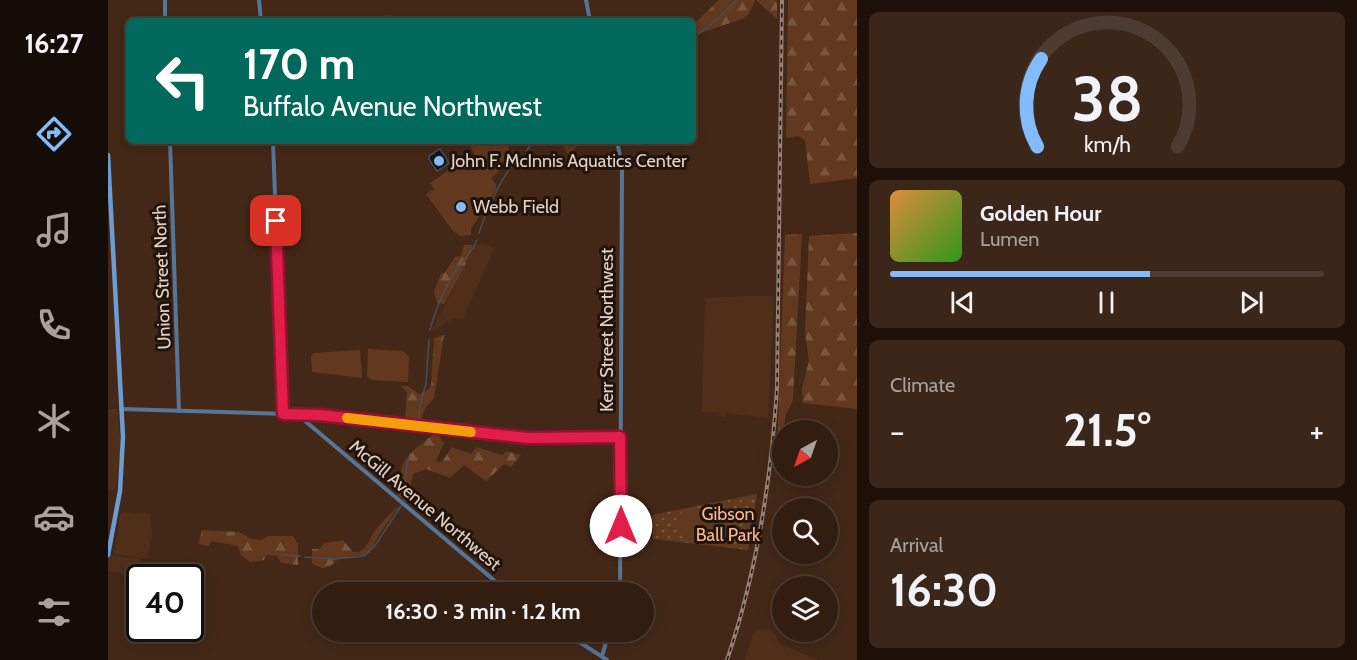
<!DOCTYPE html>
<meta charset="utf-8">
<style>
:root{--surface:#321e11;--page:#3a271a;--text:#f1f3f6;--muted:#a8a29f;--line:#4d3c31;--accent:#82bcfa}
body{margin:0;font-family:Cabin,sans-serif;background:var(--page);color:var(--text);height:100vh;display:flex;flex-direction:column;font-size:22px;white-space:nowrap}
*{box-sizing:border-box;margin:0}
p{font-size:20px;color:var(--muted)}
.icon{flex:none;width:33px;height:33px;fill:none;stroke:currentColor;stroke-width:2;stroke-linecap:round;stroke-linejoin:round}
.map{position:relative;flex:1;overflow:hidden}
.details{display:flex;flex-direction:column;gap:12px;padding:12px;background:#1c1009;width:500px}
.details>*{flex:none}
.top-card{position:absolute;left:18px;top:18px;width:570px;height:126px;border-radius:9px;box-shadow:0 3px 15px #0003,0 0 0 2px var(--line);background:#00695c;color:#fff;overflow:hidden}
.needle{width:39px;rotate:220deg}
.controls{position:absolute;left:664px;top:420px;display:grid;gap:12px}
.controls a{display:grid;place-items:center;width:66px;height:66px;border-radius:50%;background:var(--surface);box-shadow:0 3px 15px #0003,0 0 0 2px var(--line);font-size:30px}
.speed{position:absolute;left:18px;top:564px;display:flex;gap:12px;font-size:30px;font-weight:700;text-align:center}
.speed>*{display:grid;place-content:center;width:78px;height:78px;border-radius:50%;background:var(--surface);box-shadow:0 3px 15px #0003,0 0 0 2px var(--line);line-height:1}
.speed .limit{border:3px solid #111;border-radius:9px;background:#fff;color:#111}
.pin{position:absolute;display:grid;place-items:center;width:51px;height:51px;color:#fff;margin:-26px;border-radius:12px;box-shadow:0 3px 9px #0006}
.me{position:absolute;width:66px;margin:-33px;rotate:0deg;stroke-linejoin:round;filter:drop-shadow(0 0 4px #0008)}
.turn{display:flex;align-items:center;gap:21px;height:126px;padding:0 18px;font-size:27px}
.turn .icon{width:78px;height:78px;stroke-width:2.5}
.turn b{display:block;font-size:42px;line-height:51px}
.big{font-size:45px;font-weight:700;line-height:1.1}
.details .tile{flex:1;display:flex;flex-direction:column;justify-content:center;gap:9px;min-width:0;padding:0 21px;border-radius:9px;background:var(--page)}
.details .dial{align-items:center;gap:0}
.dial svg{height:156px;overflow:visible;fill:none;stroke:var(--line);stroke-width:7;stroke-linecap:round;text-anchor:middle}
.dial text{fill:var(--text);stroke:none}
.song{display:flex;align-items:center;gap:18px}
.cover{width:72px;height:72px;border-radius:9px;background:linear-gradient(135deg,hsl(30 70% 55%),hsl(110 70% 35%))}
.played{height:6px;border-radius:3px;background:linear-gradient(90deg,var(--accent) 60%,var(--line) 60%)}
.keys{display:flex;justify-content:space-around;direction:ltr}
.heat{display:flex;justify-content:space-between;align-items:center;font-size:33px;direction:ltr}
.trip{position:absolute;left:204px;top:582px;width:342px;height:60px;border-radius:30px;background:var(--surface);box-shadow:0 3px 15px #0003,0 0 0 2px var(--line);font-weight:700;line-height:60px;text-align:center}
main{display:flex;flex:1;min-height:0}
.tabs{display:flex;flex-direction:column;width:108px;justify-content:space-around;align-items:center;background:#140c07;color:var(--muted)}
.tabs .icon{width:42px;height:42px}
.tabs .on{color:var(--accent)}
.tabs b{font-size:27px;color:var(--text)}
.map>svg:first-child{display:block}
</style>
<main>
<nav class="tabs">
<b>16:27</b>
<svg class="icon on" aria-label="directions" viewBox="0 0 24 24"><path d="M12 3l9 9-9 9-9-9zM9 14v-3h6M13 9l2 2-2 2"/></svg>
<svg class="icon" aria-label="music" viewBox="0 0 24 24"><path d="M9 18V5l10-2v13"/><circle cx="6" cy="18" r="3"/><circle cx="16" cy="16" r="3"/></svg>
<svg class="icon" aria-label="phone" viewBox="0 0 24 24"><path d="M5 4h4l2 5-3 2q2 4 5 5l2-3 5 2v4C11 20 4 13 5 4z"/></svg>
<svg class="icon" aria-label="climate" viewBox="0 0 24 24"><path d="M12 3v18M4 7l16 10M4 17L20 7"/></svg>
<svg class="icon" aria-label="car" viewBox="0 0 24 24"><path d="M5 17H2v-5l4-1 3-4h7l3 4 3 1v5h-3M9 17h6M6 11h13"/><circle cx="7" cy="17" r="2"/><circle cx="17" cy="17" r="2"/></svg>
<svg class="icon" aria-label="filters" viewBox="0 0 24 24"><path d="M4 7h16M4 17h16"/><circle cx="9" cy="7" r="2"/><circle cx="15" cy="17" r="2"/></svg>
</nav>
<div class="map">
<svg width="750" height="660" viewBox="0 0 750 660">
<defs>
<pattern id="grass-tufts" width="24" height="20" patternUnits="userSpaceOnUse" patternTransform="scale(1.5)"><rect width="24" height="20" fill="#62391e"/><path d="M3 7l-1-3M5 7V3M7 7l1-3M15 17l-1-3M17 17v-4M19 17l1-3" fill="none" stroke="#78553d"/></pattern>
<pattern id="forest-firs" width="22" height="20" patternUnits="userSpaceOnUse" patternTransform="scale(1.5)"><rect width="22" height="20" fill="#62391e"/><path d="M5 1l3.5 6h-7zM16 11l3.5 6h-7z" fill="#78553d"/></pattern>
<pattern id="park-dots" width="8" height="8" patternUnits="userSpaceOnUse" patternTransform="scale(1.5)"><rect width="8" height="8" fill="#62391e"/><path d="M2 2h.1M6 6h.1" fill="none" stroke="#78553d" stroke-width="1.8" stroke-linecap="round"/></pattern>
<pattern id="water-ripples" width="26" height="14" patternUnits="userSpaceOnUse" patternTransform="scale(1.5)"><rect width="26" height="14" fill="#02152a"/><path d="M2 4q2-2 4 0t4 0M15 11q2-2 4 0t4 0" fill="none" stroke="#273647"/></pattern>
</defs>
<rect width="100%" height="100%" fill="#432817"/>
<g fill="#502f1a">
<path d="M376,243l10,6 -31,70 -9,-1 -22,13 32,-63 9,-23z"/>
<path d="M640,296h26l-6,122 -42,-5v4l-7,-1v-3l-17,-1 3,-114z"/>
<path d="M0,409h9l4,39 -6,42 -7,-1z"/>
<path d="M13,512l29,2 2,21 -5,24 -33,-5z"/>
<path d="M0,555l32,4 -2,16 -30,-4z"/>
<path d="M657,629l6,1 5,4 4,10 38,16h-73l8,-26 4,-4z"/>
</g>
<path fill="url(#grass-tufts)" d="M451,141h23l-13,14z"/>
<g fill="url(#forest-firs)">
<path d="M611,0h36l-6,14 -7,5 -48,16 -1,-10z"/>
<path d="M648,0h21v19z"/>
<path d="M680,0h69v178l-47,6 -5,-44 -7,-4 -12,2z"/>
<path d="M283,15l1,6h-35v-2z"/>
<path d="M749,233v176l-54,-6 -1,-15 7,-27 -4,-28 4,-97z"/>
<path d="M694,234l-9,166 -7,14 -6,37 -3,1 8,-217z"/>
<path d="M356,245h9l-9,23 -20,36 -7,-1 -3,-11 7,-18 4,-2 10,-15 6,-1z"/>
<path d="M336,335l-10,63 -9,10 -5,15 -15,-2 2,-29 -6,-6h7l11,8 9,-4 3,-4 3,-48z"/>
<path d="M325,435l6,1 5,7 -8,18 6,1 10,-15 19,7 5,-7 26,8 5,-4 14,4 -10,12 -7,-3 -18,17 -22,-16 -14,13 -24,-9 -13,5 -6,28 -10,-7c2,-32 10,-42 36,-60z"/>
<path d="M291,506l-20,29 -8,15 -7,5 -25,3c-7,9 -17,14 -27,5v-14h8l4,-6 19,-3 10,12h6c11,-7 9,-11 15,-20 4,-5 20,-23 25,-26z"/>
<path d="M94,530l37,2 12,7 10,1 8,-4h24l5,8v21l-17,-2 -4,-7 -10,-1 -3,5 -14,2 -9,-7 -3,-9 -26,-5 -4,5 -10,-2z"/>
</g>
<path fill="url(#park-dots)" d="M649,494l-9,56 -95,-11 -1,-24z"/>
<g fill="#62391e">
<path d="M369,141h31c3,16 -5,28 -17,37l5,6v6l-25,39v6l-10,1 -8,-5 -27,-37 8,-5 -4,-6 34,-23 9,-2 14,15 -17,-26z"/>
<path d="M260,349l35,2 6,6 -1,25 -37,-2 -4,-4z"/>
<path d="M252,350l2,28 -50,-6 -1,-16 3,-3z"/>
<path d="M601,507l3,3 2,35c-20,1 -35,-11 -39,-31z"/>
</g>
<path fill="url(#water-ripples)" stroke="#464e59" stroke-width="1.5" d="M332,149l9,14 -12,8 -8,-12 1,-4z"/>
<g fill="none" stroke-linecap="round" stroke-linejoin="round">
<g stroke="#464e59" stroke-width="1.5">
<path d="M585,38l21,-16 23,-22"/>
<path d="M418,151l8,-10"/>
<path d="M371,233c7,-22 24,-60 40,-76"/>
<path d="M322,330c6,-21 14,-42 26,-60 9,-12 15,-15 21,-30"/>
<path d="M311,419l1,-14 6,-21 3,-45"/>
<path d="M296,501l3,-37 3,-10"/>
<path d="M174,555l18,1"/>
<path d="M197,557l30,2 29,-3 10,-9 27,-41"/>
</g>
<g stroke="#567698" stroke-width="4">
<path d="M57,0v21"/>
<path d="M151,0l2,21"/>
<path d="M478,0l4,21"/>
<path d="M62,141l9,270"/>
<path d="M165,141l10,273"/>
<path d="M509,141l5,26 -2,425"/>
<path d="M13,409l199,6 211,23 89,-1"/>
<path d="M190,415l210,177"/>
<path d="M456,632l43,28"/>
<path d="M494,656l7,-24"/>
</g>
<path stroke="#6a9dd4" stroke-width="4.5" d="M0,155l15,282 -3,54 -12,64"/>
<defs>
<path id="rail" d="M619,660c30,-88 44,-179 50,-272l5,-388"/>
</defs>
<use href="#rail" stroke="#978072" stroke-width="4"/>
<use href="#rail" stroke="#21140d" stroke-width="1.5" stroke-dasharray="4.5" stroke-linecap="butt"/>
</g>
<g fill="none" stroke-linecap="round" stroke-linejoin="round">
<defs>
<path id="route" d="M168,221l7,193 37,1 208,23 92,-1 1,89"/>
</defs>
<use href="#route" stroke="#92132f" stroke-width="15"/>
<use href="#route" stroke="#e11d48" stroke-width="10"/>
<path stroke="#f59e0b" stroke-width="10" d="M239,418l124,14"/>
</g>
<g fill="#82bcfa" stroke="#21140d" stroke-width="2">
<circle cx="331" cy="161" r="6"/>
<circle cx="353" cy="207" r="6"/>
</g>
<g text-anchor="middle" dominant-baseline="central" stroke-width="6" stroke-linejoin="round" paint-order="stroke">
<g font-size="18" fill="#e4d2c7" stroke="#21140d" text-anchor="start">
<text x="343" y="161">John F. McInnis Aquatics Center</text>
<text x="365" y="207">Webb Field</text>
</g>
<g font-size="18" fill="#e4d2c7" stroke="#21140d">
<text transform="translate(54 277) rotate(-92)">Union Street North</text>
<text transform="translate(499 330) rotate(-90)">Kerr Street Northwest</text>
<text transform="translate(317 505) rotate(40)">McGill Avenue Northwest</text>
</g>
<g font-size="18" fill="#f9b892" stroke="#21140d">
<text x="620" y="514">Gibson<tspan x="620" dy="21">Ball Park</tspan></text>
</g>
</g>
</svg>
<div class="controls">
<a><svg class="needle" viewBox="-14 -14 28 28"><path d="M0-13l5 13h-10z" fill="#e53935"/><path d="M0 13l5-13h-10z" fill="#a8a29f"/></svg></a>
<a><svg class="icon" aria-label="search" viewBox="0 0 24 24"><circle cx="10" cy="10" r="6"/><path d="M15 15l6 6"/></svg></a>
<a><svg class="icon" aria-label="layers" viewBox="0 0 24 24"><path d="M12 4l9 5-9 5-9-5zM3 14l9 5 9-5"/></svg></a>
</div>
<div class="speed"><div class="limit">40</div></div>
<div class="pin" style="left:168px;top:221px;background:#d93025"><svg class="icon" aria-label="arrive" viewBox="0 0 24 24"><path d="M6 21V4h12l-3 4 3 4H6"/></svg></div>
<svg class="me" style="left:513px;top:526px" viewBox="-20 -20 40 40"><circle r="19" fill="#fff"/><path d="M0-13L10 11 0 6-10 11z" fill="#e11d48"/></svg>
<div class="trip">16:30 · 3 min · 1.2 km</div>
<div class="top-card">
<div class="turn"><svg class="icon" aria-label="left" viewBox="0 0 24 24"><path d="M17 20v-9H6M10 6l-5 5 5 5"/></svg><div><b>170 m</b>Buffalo Avenue Northwest</div></div>
</div>
</div>
<section class="details">
<div class="tile dial"><svg viewBox="0 0 100 80">
<path d="M14 69A42 42 0 1 1 86 69"/>
<path d="M14 69A42 42 0 0 1 16 24" stroke="#82bcfa"/>
<text x="50" y="56" font-size="32" font-weight="700">38</text>
<text x="50" y="72" font-size="11">km/h</text>
</svg></div>
<div class="tile">
<div class="song"><i class="cover"></i><div><b>Golden Hour</b><p>Lumen</p></div></div>
<div class="played"></div>
<div class="keys"><svg class="icon" aria-label="previous" viewBox="0 0 24 24"><path d="M18 5L8 12l10 7zM5 5v14"/></svg><svg class="icon" aria-label="pause" viewBox="0 0 24 24"><path d="M8 5v14M16 5v14"/></svg><svg class="icon" aria-label="next" viewBox="0 0 24 24"><path d="M6 5l10 7-10 7zM19 5v14"/></svg></div>
</div>
<div class="tile"><p>Climate</p>
<div class="heat"><a>−</a><b class="big">21.5°</b><a>+</a></div>
</div>
<div class="tile"><p>Arrival</p><b class="big">16:30</b></div>
</section>
</main>
